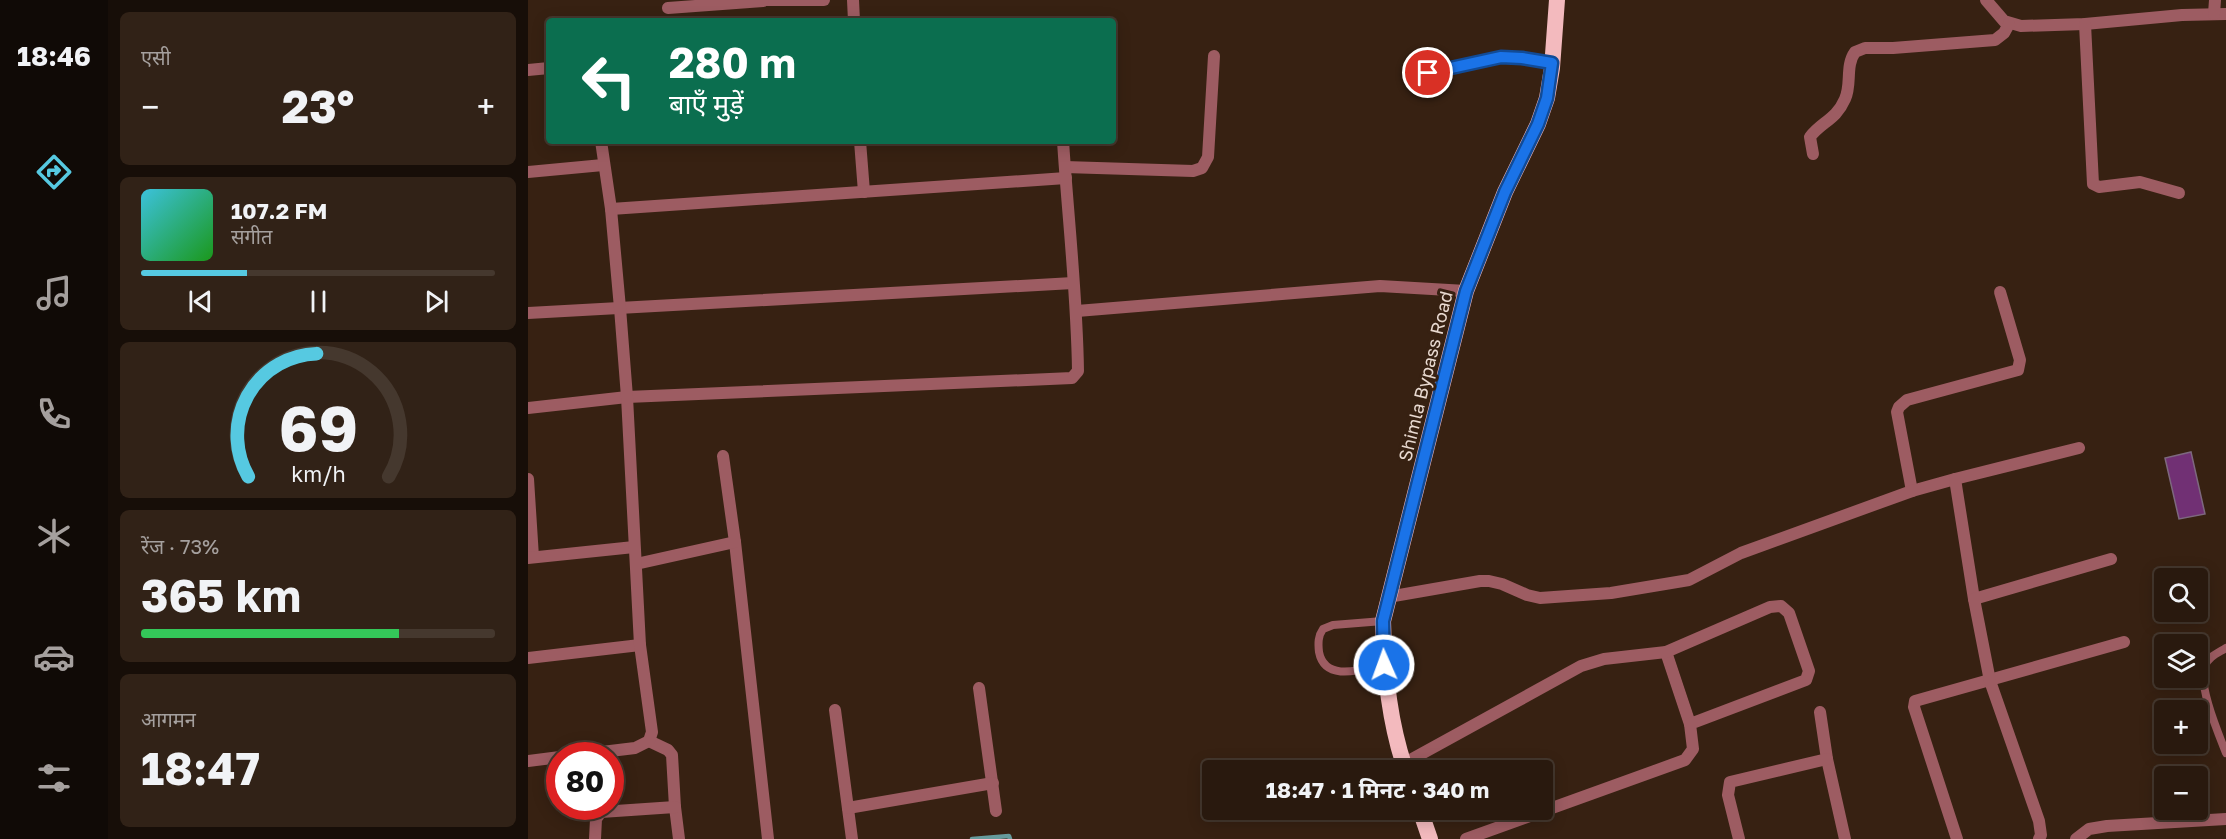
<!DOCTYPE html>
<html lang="hi">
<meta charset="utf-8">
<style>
:root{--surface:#29190e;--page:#312217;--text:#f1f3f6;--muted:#a5a09e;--line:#45382e;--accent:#56c9e1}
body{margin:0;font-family:"Golos Text","Noto Sans Devanagari",sans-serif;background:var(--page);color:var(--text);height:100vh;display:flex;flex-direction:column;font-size:22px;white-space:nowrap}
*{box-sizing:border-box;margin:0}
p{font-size:20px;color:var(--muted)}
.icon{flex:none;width:33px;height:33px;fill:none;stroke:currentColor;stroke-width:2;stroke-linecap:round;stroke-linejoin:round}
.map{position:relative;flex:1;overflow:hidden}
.sheet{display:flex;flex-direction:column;gap:12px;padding:12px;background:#170e08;width:420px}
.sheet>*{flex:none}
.top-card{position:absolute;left:18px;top:18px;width:570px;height:126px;border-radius:6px;box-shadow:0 3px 15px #0003,0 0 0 2px var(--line);background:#0b6e4f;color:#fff;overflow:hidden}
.buttons{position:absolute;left:1626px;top:568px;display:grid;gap:12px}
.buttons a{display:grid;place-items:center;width:54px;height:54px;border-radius:6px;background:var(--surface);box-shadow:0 3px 15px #0003,0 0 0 2px var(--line);font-size:30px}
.speed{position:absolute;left:18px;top:742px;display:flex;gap:12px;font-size:30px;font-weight:700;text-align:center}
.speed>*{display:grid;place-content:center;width:78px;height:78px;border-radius:50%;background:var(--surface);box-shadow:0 3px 15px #0003,0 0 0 2px var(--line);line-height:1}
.speed .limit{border:9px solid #d22;background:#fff;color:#111}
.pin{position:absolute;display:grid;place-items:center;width:51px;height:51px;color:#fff;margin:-26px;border:3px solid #fff;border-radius:50%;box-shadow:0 2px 6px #0007}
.me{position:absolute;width:66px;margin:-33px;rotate:358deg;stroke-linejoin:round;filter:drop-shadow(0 0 4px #0008)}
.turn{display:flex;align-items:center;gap:21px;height:126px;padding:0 24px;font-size:27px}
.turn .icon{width:78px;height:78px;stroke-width:2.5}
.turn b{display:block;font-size:42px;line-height:51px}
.big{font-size:45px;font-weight:700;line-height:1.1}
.sheet .card{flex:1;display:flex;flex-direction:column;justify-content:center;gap:9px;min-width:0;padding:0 21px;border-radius:9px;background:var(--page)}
.sheet .dial{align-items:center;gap:0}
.dial svg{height:156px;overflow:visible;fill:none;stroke:var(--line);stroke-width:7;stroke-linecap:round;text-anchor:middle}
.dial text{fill:var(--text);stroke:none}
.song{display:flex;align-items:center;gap:18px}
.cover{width:72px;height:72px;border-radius:9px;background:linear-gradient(135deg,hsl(190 70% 55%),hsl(120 70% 35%))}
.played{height:6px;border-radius:3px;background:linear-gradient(90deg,var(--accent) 30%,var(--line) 30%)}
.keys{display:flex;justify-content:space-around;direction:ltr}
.heat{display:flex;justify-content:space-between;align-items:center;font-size:33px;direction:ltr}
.charge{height:9px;border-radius:4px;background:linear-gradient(90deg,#34c759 73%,var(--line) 0)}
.trip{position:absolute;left:674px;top:760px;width:351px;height:60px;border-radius:6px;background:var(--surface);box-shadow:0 3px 15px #0003,0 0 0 2px var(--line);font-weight:700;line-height:60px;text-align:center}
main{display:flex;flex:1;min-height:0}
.tabs{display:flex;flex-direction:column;width:108px;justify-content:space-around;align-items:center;background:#100a06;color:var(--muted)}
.tabs .icon{width:42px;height:42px}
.tabs .on{color:var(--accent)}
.tabs b{font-size:27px;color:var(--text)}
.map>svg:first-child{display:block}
</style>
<main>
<nav class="tabs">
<b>18:46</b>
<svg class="icon on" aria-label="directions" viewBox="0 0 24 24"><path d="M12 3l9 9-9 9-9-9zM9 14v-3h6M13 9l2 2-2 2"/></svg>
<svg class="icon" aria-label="music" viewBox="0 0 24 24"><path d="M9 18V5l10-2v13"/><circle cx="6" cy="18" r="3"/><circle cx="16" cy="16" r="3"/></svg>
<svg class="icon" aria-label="phone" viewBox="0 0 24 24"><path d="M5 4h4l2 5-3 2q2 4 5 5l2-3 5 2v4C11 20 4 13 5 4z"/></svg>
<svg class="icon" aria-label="climate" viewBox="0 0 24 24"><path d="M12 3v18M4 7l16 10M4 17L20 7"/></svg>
<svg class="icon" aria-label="car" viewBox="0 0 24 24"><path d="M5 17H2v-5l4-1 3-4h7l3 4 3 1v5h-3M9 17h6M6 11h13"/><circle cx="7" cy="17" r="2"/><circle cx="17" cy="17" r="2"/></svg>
<svg class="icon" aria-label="filters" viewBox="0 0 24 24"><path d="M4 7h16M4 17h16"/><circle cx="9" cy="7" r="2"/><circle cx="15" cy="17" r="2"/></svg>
</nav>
<section class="sheet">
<div class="card"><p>एसी</p>
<div class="heat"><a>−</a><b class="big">23°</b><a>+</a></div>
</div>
<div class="card">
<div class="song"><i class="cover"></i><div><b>107.2 FM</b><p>संगीत</p></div></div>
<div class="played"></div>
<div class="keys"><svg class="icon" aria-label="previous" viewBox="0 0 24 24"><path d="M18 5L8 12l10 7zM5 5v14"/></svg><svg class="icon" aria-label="pause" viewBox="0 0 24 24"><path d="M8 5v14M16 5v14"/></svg><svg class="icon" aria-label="next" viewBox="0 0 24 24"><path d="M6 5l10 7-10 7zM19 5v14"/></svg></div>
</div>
<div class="card dial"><svg viewBox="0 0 100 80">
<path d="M14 69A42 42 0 1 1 86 69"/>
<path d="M14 69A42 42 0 0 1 49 6" stroke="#56c9e1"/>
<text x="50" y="56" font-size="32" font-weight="700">69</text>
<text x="50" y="72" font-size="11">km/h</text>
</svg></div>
<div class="card"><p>रेंज · 73%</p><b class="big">365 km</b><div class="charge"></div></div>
<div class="card"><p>आगमन</p><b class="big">18:47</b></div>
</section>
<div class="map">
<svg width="1698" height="839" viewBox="0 0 1698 839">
<rect width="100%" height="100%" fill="#372112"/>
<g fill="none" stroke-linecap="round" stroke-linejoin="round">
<path stroke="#669b9c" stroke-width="4.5" d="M444,839l37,-3 1,3"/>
</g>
<path fill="#713074" stroke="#7d687e" stroke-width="1.5" d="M1663,452l14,62 -26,5 -14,-61z"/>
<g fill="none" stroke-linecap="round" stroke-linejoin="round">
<g stroke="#9d5c62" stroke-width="8">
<path d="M855,621l-50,4 -10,4c-5,7 -5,14 -4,23 6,31 44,17 65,13"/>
<path d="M1698,648c-8,5 -18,9 -21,18 -8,18 14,69 21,87"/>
<path d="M825,771l50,-7"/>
</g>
<g stroke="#9d5c62" stroke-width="12">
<path d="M235,0h61"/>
<path d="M325,0l1,21"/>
<path d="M1458,0l18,21 17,5 64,-2 97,-9 44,-1"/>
<path d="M140,8l95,-7"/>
<path d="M1686,14l1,-14"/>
<path d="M1557,24l8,160 6,3 41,-5 39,11"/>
<path d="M0,70l21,-2"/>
<path d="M882,77l91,-20 21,1 30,5"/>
<path d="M332,141l4,51"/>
<path d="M1285,154l-3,-17c11,-15 26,-17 35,-38 7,-15 0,-33 10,-47l10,-4h28l102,-8 9,-7 5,-9"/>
<path d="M537,167l128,4 9,-3 6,-11 6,-101"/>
<path d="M0,172l75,-7"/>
<path d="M83,209l455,-31"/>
<path d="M549,311l303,-25 86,5"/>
<path d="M0,313l545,-30"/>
<path d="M0,408l99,-11 445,-19 6,-7c-1,-76 -10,-153 -15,-230"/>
<path d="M0,479l5,78"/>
<path d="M1384,491l-15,-79 2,-5 8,-7 111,-30 2,-10 -20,-68"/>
<path d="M207,542l33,297"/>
<path d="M0,558l106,-11"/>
<path d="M108,564l99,-22 -12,-86"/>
<path d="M860,597l92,-16h9l13,3 25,11 13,3 71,-5 78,-13 52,-27 171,-62 43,-12"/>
<path d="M1446,599l-19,-120 124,-31"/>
<path d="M1138,652l24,72"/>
<path d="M0,658l112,-13"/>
<path d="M451,688l17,123"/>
<path d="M307,710l17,129"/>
<path d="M1292,712l7,47 18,80"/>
<path d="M121,741l19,9 4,5 3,52 4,32"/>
<path d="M41,756l66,-8 14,-7 3,-9 -12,-87 -13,-248 -7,-89 -9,-99 -10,-68"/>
<path d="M0,761l32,-4"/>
<path d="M875,764l178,-98 23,-7 62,-7 104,-45 11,-1 8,7 20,58 -3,9 -116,44 3,25 -8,11 -219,79"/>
<path d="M320,808l145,-25"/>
<path d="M67,839l1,-20 5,-7 74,-5"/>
<path d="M1211,839l-11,-44 2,-13 97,-23"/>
<path d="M1429,839l-43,-132 1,-6 209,-59"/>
<path d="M1511,839l2,-4 -2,-14 -49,-140 -16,-82 137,-40"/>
<path d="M1548,839l13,-10 18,-3 119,-7"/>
</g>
<g stroke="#f3babe" stroke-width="16">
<path d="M878,771c-17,-48 -22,-100 -23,-150l83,-330 39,-99 33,-68 9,-26 5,-30 5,-68"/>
<path d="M892,810l10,29"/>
</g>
</g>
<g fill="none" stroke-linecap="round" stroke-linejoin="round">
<defs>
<path id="route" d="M856,665l-1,-44 83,-330 39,-99 33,-68 9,-26 5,-35 -30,-5 -21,-1 -73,16"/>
</defs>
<use href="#route" stroke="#114b97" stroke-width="15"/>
<use href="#route" stroke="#1a73e8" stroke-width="10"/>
</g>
<g text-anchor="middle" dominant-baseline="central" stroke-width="6" stroke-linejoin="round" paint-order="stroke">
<g font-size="18" fill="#e9dad1" stroke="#372112">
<text transform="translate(897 376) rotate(-76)">Shimla Bypass Road</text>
</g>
</g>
</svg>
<div class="buttons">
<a><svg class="icon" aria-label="search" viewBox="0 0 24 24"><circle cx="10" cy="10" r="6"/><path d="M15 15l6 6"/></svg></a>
<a><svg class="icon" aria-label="layers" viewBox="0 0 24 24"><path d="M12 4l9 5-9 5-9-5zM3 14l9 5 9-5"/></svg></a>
<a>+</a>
<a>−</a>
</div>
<div class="speed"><div class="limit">80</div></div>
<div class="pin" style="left:900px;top:73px;background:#d93025"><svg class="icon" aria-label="arrive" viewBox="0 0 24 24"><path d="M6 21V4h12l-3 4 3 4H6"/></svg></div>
<svg class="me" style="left:856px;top:665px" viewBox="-20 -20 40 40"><circle r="17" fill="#1a73e8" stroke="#fff" stroke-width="3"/><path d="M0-11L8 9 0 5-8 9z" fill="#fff"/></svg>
<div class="trip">18:47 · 1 मिनट · 340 m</div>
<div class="top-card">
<div class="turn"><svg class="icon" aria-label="left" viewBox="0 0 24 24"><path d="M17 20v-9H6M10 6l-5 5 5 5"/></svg><div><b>280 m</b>बाएँ मुड़ें</div></div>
</div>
</div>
</main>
